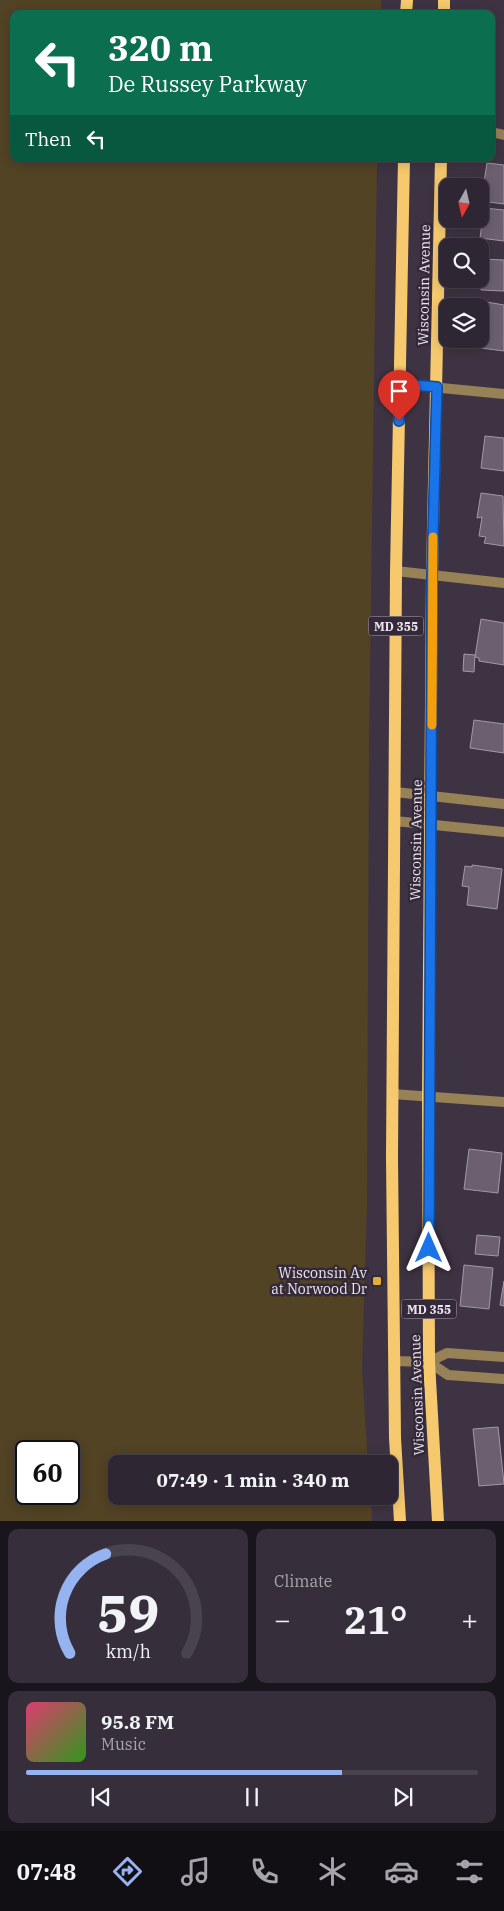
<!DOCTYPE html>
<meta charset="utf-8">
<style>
:root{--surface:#2e2632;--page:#362e3a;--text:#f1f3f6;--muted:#a7a5ac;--line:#49434d;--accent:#95b2f1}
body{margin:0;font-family:"IBM Plex Serif",serif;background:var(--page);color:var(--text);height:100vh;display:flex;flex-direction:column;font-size:19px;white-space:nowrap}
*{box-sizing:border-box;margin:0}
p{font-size:16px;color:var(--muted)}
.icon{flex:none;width:28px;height:28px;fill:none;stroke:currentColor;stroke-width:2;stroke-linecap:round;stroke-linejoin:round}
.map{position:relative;height:1521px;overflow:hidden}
.sheet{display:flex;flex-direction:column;gap:8px;padding:8px;background:#19151c;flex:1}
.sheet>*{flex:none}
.banner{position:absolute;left:10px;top:10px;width:485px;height:152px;border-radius:10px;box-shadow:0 2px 12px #0003,0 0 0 1px var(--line);background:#0b6e4f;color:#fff;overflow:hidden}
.needle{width:32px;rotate:188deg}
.fabs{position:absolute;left:439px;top:178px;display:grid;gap:10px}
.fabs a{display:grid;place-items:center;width:50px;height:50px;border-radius:10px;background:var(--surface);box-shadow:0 2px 12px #0003,0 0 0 1px var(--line);font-size:25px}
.speed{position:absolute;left:15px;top:1440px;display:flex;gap:10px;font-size:25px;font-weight:700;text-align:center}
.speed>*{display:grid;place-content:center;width:65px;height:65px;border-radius:50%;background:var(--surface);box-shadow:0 2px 12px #0003,0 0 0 1px var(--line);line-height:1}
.speed .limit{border:2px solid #111;border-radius:8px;background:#fff;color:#111}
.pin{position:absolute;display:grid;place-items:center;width:42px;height:42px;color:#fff;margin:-51px -21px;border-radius:50% 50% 50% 0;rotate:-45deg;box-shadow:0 0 5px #0007}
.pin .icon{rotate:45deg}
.me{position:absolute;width:55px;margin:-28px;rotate:0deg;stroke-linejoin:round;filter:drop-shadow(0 0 4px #0008)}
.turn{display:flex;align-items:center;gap:18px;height:105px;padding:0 15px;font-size:22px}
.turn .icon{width:65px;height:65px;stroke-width:2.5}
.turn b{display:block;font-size:35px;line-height:42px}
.then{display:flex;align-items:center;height:48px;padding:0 15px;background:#0003;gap:10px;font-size:19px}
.big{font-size:38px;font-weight:800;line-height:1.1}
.sheet .card{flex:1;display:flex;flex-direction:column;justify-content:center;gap:8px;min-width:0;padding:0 18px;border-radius:10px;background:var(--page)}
.sheet .dial{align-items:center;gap:0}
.dial svg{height:130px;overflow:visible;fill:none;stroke:var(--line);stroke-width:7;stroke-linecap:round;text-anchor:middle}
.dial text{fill:var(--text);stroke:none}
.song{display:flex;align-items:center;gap:15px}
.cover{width:60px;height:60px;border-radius:8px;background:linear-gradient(135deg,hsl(340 70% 55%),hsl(110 70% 35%))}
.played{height:5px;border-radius:2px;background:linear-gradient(90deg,var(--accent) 70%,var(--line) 70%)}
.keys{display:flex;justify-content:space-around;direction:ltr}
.heat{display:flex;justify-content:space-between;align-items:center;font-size:28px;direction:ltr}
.sheet .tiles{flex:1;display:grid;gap:8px;grid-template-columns:1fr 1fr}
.card:last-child{grid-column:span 2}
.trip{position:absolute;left:108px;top:1455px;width:290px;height:50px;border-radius:10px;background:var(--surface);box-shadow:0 2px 12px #0003,0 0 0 1px var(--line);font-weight:800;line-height:50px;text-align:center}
.tab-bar{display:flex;height:80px;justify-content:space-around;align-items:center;background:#120f14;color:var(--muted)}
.tab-bar .icon{width:35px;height:35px}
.tab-bar .current{color:var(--accent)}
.tab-bar b{font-size:22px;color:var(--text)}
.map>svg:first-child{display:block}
</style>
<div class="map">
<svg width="504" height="1521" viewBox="0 0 504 1521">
<rect width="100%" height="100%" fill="#3e3342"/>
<path fill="#524325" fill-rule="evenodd" d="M0,0h381v14h-367v145h363l-8,584 -2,460 -5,165 6,96h-252v32h255l1,25h-372zM69,1451v43h-43v-43z"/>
<g fill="#6c6070" stroke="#a497a9">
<path d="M487,163l17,2v39l-23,-3z"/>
<path d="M484,208l20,2v31l-24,-3z"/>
<path d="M483,259l21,1v31l-23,-1z"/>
<path d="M487,302l17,3v46l-23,-3z"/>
<path d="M485,436l19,2v33l-23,-3z"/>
<path d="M481,493l22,3 1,50 -20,-3 2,-6 -7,-1 3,-19 -5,1z"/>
<path d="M481,619l23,4v42l-25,-4v-3l-4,-1z"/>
<path d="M464,654l11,1 -1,17 -11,-1z"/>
<path d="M474,720l30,4v29l-34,-5z"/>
<path d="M472,865l30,4 -5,40 -30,-4 2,-18 -7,-1 3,-20 7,1z"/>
<path d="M469,1149l33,4 -4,40 -34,-4z"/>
<path d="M477,1235l23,2 -2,19 -23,-2z"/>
<path d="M464,1265l29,3 -4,41 -29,-3z"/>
<path d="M504,1281v25l-4,-1z"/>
<path d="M498,1427l6,57 -25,2 -6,-57z"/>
</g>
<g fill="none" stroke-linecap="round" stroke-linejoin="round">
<g stroke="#978157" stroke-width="10">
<path d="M491,132l13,3"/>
<path d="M400,384l104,10"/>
<path d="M396,571l108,12"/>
<path d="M395,792l109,12"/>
<path d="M395,821l109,11"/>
<path d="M392,1094l112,8"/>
<path d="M394,1361l35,1 18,-9 57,4"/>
<path d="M429,1362l19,13 56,4"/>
</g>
<g stroke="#f6c96e" stroke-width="12">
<path d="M406,14l1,-14"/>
<path d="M444,14v-14"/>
<path d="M400,1521l-5,-83 -3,-280 4,-587 8,-412"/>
<path d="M438,1521l-9,-159 -1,-265 4,-523 9,-415"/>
</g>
</g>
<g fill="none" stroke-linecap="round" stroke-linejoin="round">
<defs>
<path id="route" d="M399,421l1,-37 37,3 -5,187 -3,674"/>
</defs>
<use href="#route" stroke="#114b97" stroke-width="12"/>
<use href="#route" stroke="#1a73e8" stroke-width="9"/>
<path stroke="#f59e0b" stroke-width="9" d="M432,725l1,-188"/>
</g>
<rect fill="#e3ae34" stroke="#342938" stroke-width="2" x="372" y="1276" width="10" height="10" rx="2.5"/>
<g text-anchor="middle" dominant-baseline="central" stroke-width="5" stroke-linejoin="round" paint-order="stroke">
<g fill="#342938" stroke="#b3abb7" stroke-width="1">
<rect x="368.5" y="616.5" width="55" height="19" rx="4"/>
<rect x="401.5" y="1299.5" width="55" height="19" rx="4"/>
</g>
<g font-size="12" font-weight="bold" fill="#eae3ed">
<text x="396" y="626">MD 355</text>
<text x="429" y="1309">MD 355</text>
</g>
<g font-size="14" fill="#eae3ed" stroke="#342938">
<text transform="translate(424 285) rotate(-89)">Wisconsin Avenue</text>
<text transform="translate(416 840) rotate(-89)">Wisconsin Avenue</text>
<text transform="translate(417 1395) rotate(-92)">Wisconsin Avenue</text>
</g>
<g font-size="14" fill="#eae3ed" stroke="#342938" text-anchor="end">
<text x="367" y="1273">Wisconsin Av<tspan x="367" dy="16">at Norwood Dr</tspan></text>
</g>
</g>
</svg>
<div class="fabs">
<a><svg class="needle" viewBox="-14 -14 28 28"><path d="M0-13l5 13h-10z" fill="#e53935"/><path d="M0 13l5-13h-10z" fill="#a7a5ac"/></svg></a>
<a><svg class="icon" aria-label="search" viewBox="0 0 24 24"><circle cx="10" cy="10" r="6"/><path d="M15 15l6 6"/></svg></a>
<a><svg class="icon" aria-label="layers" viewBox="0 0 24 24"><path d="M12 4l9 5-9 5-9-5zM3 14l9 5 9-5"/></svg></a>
</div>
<div class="speed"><div class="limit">60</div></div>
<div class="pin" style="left:399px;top:421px;background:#d93025"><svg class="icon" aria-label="arrive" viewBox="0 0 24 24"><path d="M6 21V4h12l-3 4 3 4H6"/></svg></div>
<svg class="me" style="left:429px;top:1248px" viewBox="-20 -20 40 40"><path d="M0-17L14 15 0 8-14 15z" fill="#1a73e8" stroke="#fff" stroke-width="4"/></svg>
<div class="trip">07:49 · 1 min · 340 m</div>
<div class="banner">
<div class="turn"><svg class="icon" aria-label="left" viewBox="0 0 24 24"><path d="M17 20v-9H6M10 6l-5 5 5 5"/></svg><div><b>320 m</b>De Russey Parkway</div></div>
<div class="then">Then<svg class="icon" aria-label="left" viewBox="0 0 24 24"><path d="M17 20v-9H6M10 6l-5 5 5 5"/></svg></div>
</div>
</div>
<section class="sheet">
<div class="tiles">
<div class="card dial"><svg viewBox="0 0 100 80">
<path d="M14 69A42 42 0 1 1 86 69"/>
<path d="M14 69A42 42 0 0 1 36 8" stroke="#95b2f1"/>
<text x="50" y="56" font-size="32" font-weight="700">59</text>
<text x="50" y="72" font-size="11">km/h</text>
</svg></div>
<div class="card"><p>Climate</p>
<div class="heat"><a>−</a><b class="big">21°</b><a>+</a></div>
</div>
<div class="card">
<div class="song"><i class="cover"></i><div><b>95.8 FM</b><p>Music</p></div></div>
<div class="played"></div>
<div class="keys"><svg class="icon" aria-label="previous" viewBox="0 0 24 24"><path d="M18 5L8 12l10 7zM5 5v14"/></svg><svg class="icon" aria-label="pause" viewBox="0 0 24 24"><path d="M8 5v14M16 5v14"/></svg><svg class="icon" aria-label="next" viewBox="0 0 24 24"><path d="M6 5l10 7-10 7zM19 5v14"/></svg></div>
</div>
</div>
</section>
<nav class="tab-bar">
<b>07:48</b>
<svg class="icon current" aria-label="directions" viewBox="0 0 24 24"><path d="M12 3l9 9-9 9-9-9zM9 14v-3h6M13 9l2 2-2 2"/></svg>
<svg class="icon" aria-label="music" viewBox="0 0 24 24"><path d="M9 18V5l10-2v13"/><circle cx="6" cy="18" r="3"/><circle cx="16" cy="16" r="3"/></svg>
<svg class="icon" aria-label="phone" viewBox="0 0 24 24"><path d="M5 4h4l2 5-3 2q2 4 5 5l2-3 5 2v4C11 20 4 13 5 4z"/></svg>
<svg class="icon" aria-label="climate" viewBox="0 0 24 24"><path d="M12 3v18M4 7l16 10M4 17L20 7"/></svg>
<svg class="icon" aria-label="car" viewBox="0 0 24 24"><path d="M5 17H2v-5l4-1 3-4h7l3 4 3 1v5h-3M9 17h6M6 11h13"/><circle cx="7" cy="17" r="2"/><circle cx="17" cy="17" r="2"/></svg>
<svg class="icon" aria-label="filters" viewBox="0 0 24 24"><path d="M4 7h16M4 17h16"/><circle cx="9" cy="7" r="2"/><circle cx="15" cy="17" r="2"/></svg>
</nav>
